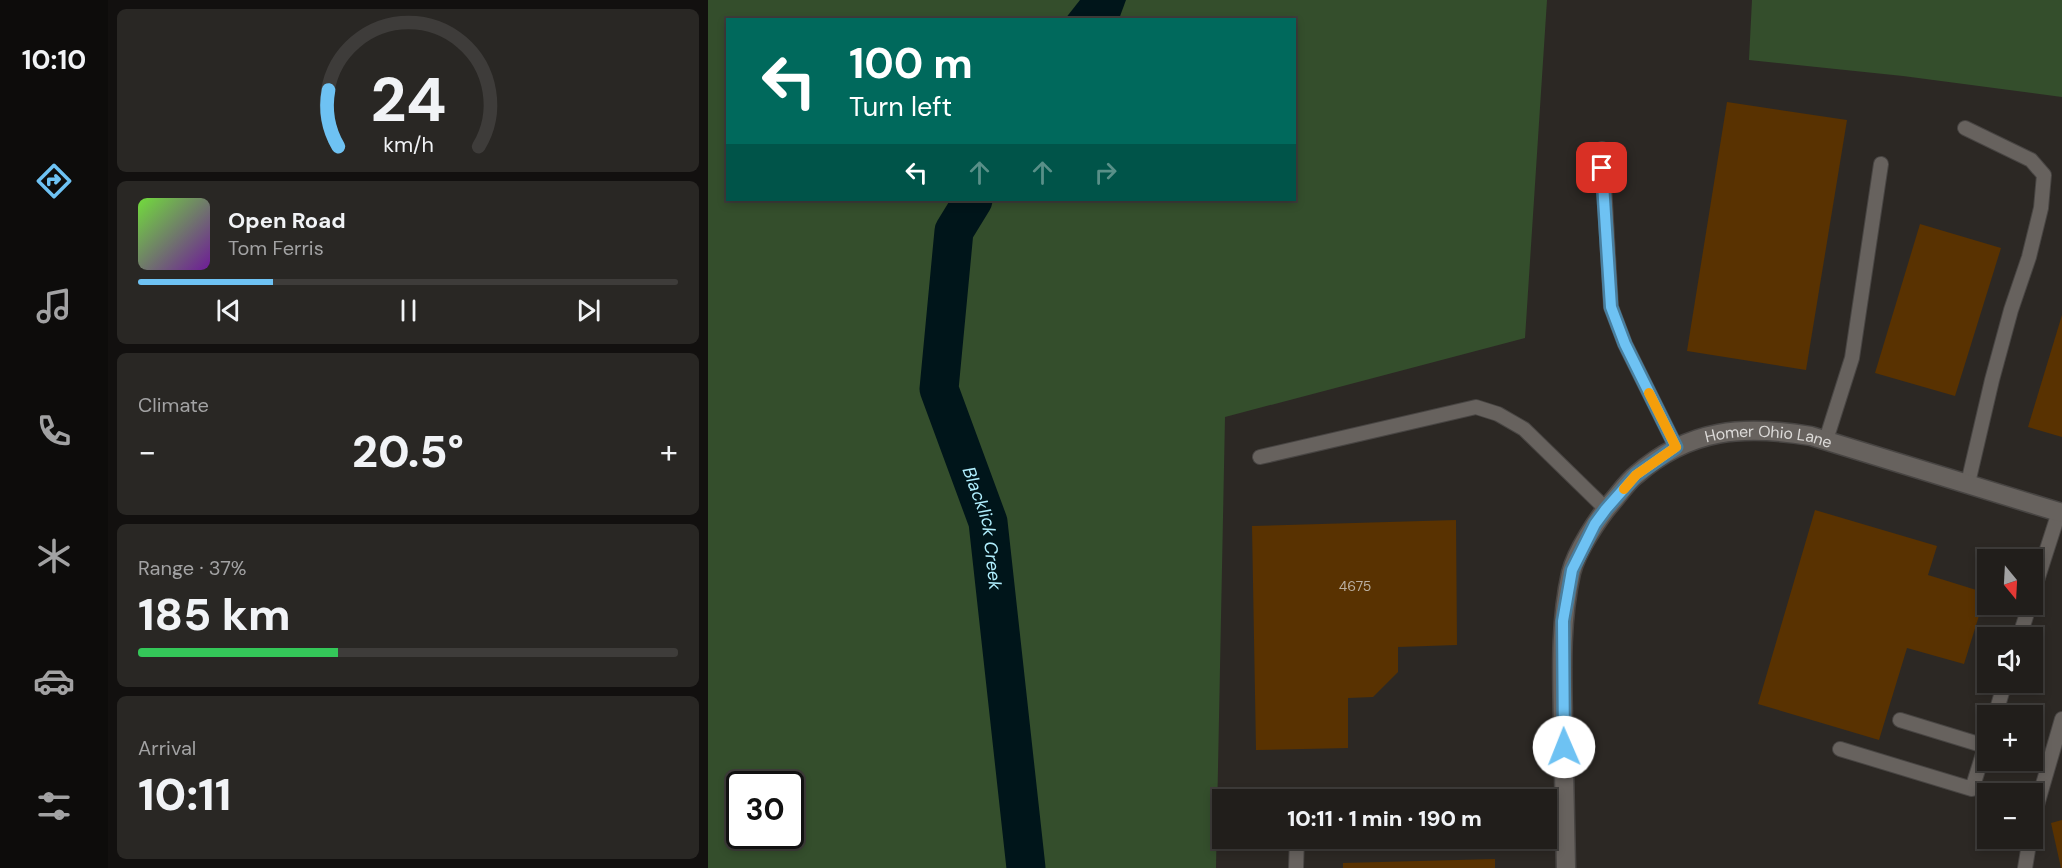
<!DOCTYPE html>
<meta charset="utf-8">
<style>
:root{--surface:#211e1b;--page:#292724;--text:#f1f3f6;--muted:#a2a2a3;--line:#3e3c3a;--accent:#6ec2f3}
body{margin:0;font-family:"DM Sans",sans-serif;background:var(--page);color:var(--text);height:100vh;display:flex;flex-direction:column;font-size:22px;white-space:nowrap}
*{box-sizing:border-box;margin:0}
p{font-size:20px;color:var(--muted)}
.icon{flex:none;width:33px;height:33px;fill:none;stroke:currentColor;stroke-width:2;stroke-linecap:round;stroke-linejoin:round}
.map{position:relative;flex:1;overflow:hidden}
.side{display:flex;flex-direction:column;gap:9px;padding:9px;background:#12100f;width:600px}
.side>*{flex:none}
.banner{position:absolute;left:18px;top:18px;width:570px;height:183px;border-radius:0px;box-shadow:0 3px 9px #0003,0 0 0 2px var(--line);background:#00695c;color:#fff;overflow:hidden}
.needle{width:39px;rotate:162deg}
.fabs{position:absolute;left:1269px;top:549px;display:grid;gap:12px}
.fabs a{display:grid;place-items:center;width:66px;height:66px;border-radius:0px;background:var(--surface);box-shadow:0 3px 9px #0003,0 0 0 2px var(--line);font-size:30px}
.speed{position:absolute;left:18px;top:771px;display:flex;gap:12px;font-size:30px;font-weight:700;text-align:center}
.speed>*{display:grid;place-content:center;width:78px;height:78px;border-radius:50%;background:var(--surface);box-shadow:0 3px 9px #0003,0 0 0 2px var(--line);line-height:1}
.speed .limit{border:3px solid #111;border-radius:9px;background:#fff;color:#111}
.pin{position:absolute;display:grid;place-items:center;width:51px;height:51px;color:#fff;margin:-26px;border-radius:12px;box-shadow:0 3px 9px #0006}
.me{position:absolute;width:66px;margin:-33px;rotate:359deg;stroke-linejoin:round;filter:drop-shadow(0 0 4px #0008)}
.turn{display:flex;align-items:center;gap:21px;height:126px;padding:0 24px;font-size:27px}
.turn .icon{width:78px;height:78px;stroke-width:2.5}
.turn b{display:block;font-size:42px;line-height:51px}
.lanes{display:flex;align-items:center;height:57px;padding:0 24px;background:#0003;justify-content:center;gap:30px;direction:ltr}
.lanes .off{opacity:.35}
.big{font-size:45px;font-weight:800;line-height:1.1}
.side .card{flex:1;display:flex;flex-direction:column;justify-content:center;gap:9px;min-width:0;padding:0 21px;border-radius:9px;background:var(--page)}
.side .dial{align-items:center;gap:0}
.dial svg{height:156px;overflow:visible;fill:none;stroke:var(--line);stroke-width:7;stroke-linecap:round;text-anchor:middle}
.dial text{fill:var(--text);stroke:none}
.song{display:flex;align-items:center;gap:18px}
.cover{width:72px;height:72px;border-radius:9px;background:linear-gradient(135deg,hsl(100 70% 55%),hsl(280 70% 35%))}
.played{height:6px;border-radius:3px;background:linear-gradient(90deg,var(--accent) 25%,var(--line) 25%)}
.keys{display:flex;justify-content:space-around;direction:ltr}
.heat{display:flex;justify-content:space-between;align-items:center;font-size:33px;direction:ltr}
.charge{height:9px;border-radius:4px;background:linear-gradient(90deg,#34c759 37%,var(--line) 0)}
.trip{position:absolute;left:504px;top:789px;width:345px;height:60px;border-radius:0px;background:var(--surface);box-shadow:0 3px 9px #0003,0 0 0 2px var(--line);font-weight:800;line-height:60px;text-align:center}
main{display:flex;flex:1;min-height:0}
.tabs{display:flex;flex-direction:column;width:108px;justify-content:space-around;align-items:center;background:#0d0c0b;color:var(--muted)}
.tabs .icon{width:42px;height:42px}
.tabs .on{color:var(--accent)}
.tabs b{font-size:27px;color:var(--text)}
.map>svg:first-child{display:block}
</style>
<main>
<nav class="tabs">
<b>10:10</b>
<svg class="icon on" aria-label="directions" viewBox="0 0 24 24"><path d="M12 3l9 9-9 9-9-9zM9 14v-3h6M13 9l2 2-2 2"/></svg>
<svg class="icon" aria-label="music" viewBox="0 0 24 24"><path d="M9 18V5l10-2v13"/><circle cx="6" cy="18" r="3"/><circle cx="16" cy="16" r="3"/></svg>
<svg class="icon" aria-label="phone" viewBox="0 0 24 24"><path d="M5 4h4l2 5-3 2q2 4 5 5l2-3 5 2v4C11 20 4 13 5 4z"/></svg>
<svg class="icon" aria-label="climate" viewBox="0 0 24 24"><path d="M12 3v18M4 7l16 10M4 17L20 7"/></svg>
<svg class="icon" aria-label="car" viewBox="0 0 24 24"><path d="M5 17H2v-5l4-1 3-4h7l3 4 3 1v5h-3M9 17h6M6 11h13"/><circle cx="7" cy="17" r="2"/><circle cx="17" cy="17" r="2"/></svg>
<svg class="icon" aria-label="filters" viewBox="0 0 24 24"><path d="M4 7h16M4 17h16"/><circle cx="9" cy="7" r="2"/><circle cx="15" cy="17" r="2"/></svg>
</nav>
<section class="side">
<div class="card dial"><svg viewBox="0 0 100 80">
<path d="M14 69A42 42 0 1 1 86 69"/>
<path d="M14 69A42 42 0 0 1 9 40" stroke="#6ec2f3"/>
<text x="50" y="56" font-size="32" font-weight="700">24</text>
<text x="50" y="72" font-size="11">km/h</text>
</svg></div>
<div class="card">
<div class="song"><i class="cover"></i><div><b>Open Road</b><p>Tom Ferris</p></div></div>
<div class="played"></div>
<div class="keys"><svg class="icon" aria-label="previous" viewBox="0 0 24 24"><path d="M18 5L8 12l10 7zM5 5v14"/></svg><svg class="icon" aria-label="pause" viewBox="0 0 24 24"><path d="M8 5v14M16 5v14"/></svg><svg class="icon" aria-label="next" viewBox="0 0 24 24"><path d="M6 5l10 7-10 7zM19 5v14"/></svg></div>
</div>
<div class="card"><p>Climate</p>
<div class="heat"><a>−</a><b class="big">20.5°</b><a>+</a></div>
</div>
<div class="card"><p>Range · 37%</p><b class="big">185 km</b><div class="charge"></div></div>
<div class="card"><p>Arrival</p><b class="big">10:11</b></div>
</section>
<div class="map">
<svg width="1354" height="868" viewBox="0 0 1354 868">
<rect width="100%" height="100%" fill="#2c2824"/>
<g fill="#344e2c" fill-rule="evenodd">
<path d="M0,0h839l-22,338 -300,79 -9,451h-508zM20,20h566v180h-566zM32,784h50v52h-50z"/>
<path d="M1044,0h310v97l-159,-21 -154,-16z"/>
</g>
<path fill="#00151a" d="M372,0h46l-7,19h-54z"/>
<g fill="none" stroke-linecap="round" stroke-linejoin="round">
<path stroke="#00151a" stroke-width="39" id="s1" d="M265,200l-19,31 -15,158 49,133 38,346"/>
</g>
<g fill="#593201">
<path d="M1019,102l120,18 -41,250 -119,-19z"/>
<path d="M1212,224l81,24 -46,148 -80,-23z"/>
<path d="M1354,315v122l-34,-10z"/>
<path d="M1107,510l122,36 -9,29 58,18 -22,71 -57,-16 -28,92 -121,-36z"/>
<path d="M748,520l1,125 -59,2v25l-25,25 -25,1v50l-92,2 -4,-224z"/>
<path d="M1354,820v48h-1l-10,-45z"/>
<path d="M787,859v9h-152v-5z"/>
</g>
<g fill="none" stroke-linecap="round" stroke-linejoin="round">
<defs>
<g id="lane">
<path d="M1257,128l66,32 13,15 -3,33 -12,49 -18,53 -19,70 -24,103"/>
<path d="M894,149l9,158 14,37 51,103"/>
<path d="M1118,440l26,-82 29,-194"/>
<path d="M552,457l216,-50 22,7 26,15 82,80"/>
<path d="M1324,596l27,-84"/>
<path d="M1311,638l11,-34"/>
<path d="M1287,716l10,-34"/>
<path d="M1192,720l85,26"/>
<path d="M1132,749l132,40 16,-51"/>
<path d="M838,814l19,1"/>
<path d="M1324,827l5,-22 25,-86"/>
<path d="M588,868l1,-30"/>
<path d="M1317,868l5,-30"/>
</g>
<g id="street">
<path id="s2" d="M858,868c-1,-49 -2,-97 -3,-146 -1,-50 -3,-100 8,-149 5,-21 27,-55 41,-71 8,-9 15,-20 24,-27 54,-47 108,-50 175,-39l251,77"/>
</g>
</defs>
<use href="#lane" stroke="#484543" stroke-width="16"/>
<use href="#street" stroke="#484543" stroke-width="21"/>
<use href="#lane" stroke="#67625e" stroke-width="14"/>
<use href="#street" stroke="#67625e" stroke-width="18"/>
</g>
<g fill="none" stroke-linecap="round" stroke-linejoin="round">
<defs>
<path id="route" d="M856,747l-1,-126 9,-51 23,-46 11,-15 30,-34 40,-28 -51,-103 -14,-37 -9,-139"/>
</defs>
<use href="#route" stroke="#487e9e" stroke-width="15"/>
<use href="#route" stroke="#6ec2f3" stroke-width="10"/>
<path stroke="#f59e0b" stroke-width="10" d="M916,489l12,-14 40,-28 -27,-54"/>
</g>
<g text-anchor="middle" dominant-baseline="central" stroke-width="6" stroke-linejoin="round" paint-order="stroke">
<g font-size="14" fill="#bbb0a2">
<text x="647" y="586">4675</text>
</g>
<g font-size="16" fill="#dcdad8" stroke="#2c2824">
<text stroke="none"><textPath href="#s2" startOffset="558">Homer Ohio Lane</textPath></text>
</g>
<g font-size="18" font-style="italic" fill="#b1f0ff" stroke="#2c2824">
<text stroke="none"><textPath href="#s1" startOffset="342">Blacklick Creek</textPath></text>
</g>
</g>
</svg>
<div class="fabs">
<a><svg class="needle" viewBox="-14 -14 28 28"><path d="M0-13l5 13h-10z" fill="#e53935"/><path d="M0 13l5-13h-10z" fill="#a2a2a3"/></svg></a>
<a><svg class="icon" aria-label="sound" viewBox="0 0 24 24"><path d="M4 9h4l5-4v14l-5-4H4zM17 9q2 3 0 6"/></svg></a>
<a>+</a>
<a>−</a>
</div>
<div class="speed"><div class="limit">30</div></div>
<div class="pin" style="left:894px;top:168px;background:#d93025"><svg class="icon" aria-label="arrive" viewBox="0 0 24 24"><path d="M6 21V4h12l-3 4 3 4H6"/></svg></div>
<svg class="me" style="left:856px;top:747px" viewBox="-20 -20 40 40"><circle r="19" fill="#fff"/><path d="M0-13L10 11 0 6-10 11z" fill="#6ec2f3"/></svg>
<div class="trip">10:11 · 1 min · 190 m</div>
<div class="banner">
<div class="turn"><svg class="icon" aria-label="left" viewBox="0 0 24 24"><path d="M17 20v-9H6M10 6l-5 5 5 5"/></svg><div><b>100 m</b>Turn left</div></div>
<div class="lanes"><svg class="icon" aria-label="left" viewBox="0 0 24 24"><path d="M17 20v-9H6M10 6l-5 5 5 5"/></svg><svg class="icon off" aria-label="ahead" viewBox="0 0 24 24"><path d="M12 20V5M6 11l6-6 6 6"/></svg><svg class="icon off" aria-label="ahead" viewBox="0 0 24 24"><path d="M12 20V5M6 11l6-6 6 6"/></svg><svg class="icon off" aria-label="right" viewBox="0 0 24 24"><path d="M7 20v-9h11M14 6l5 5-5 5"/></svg></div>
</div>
</div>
</main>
